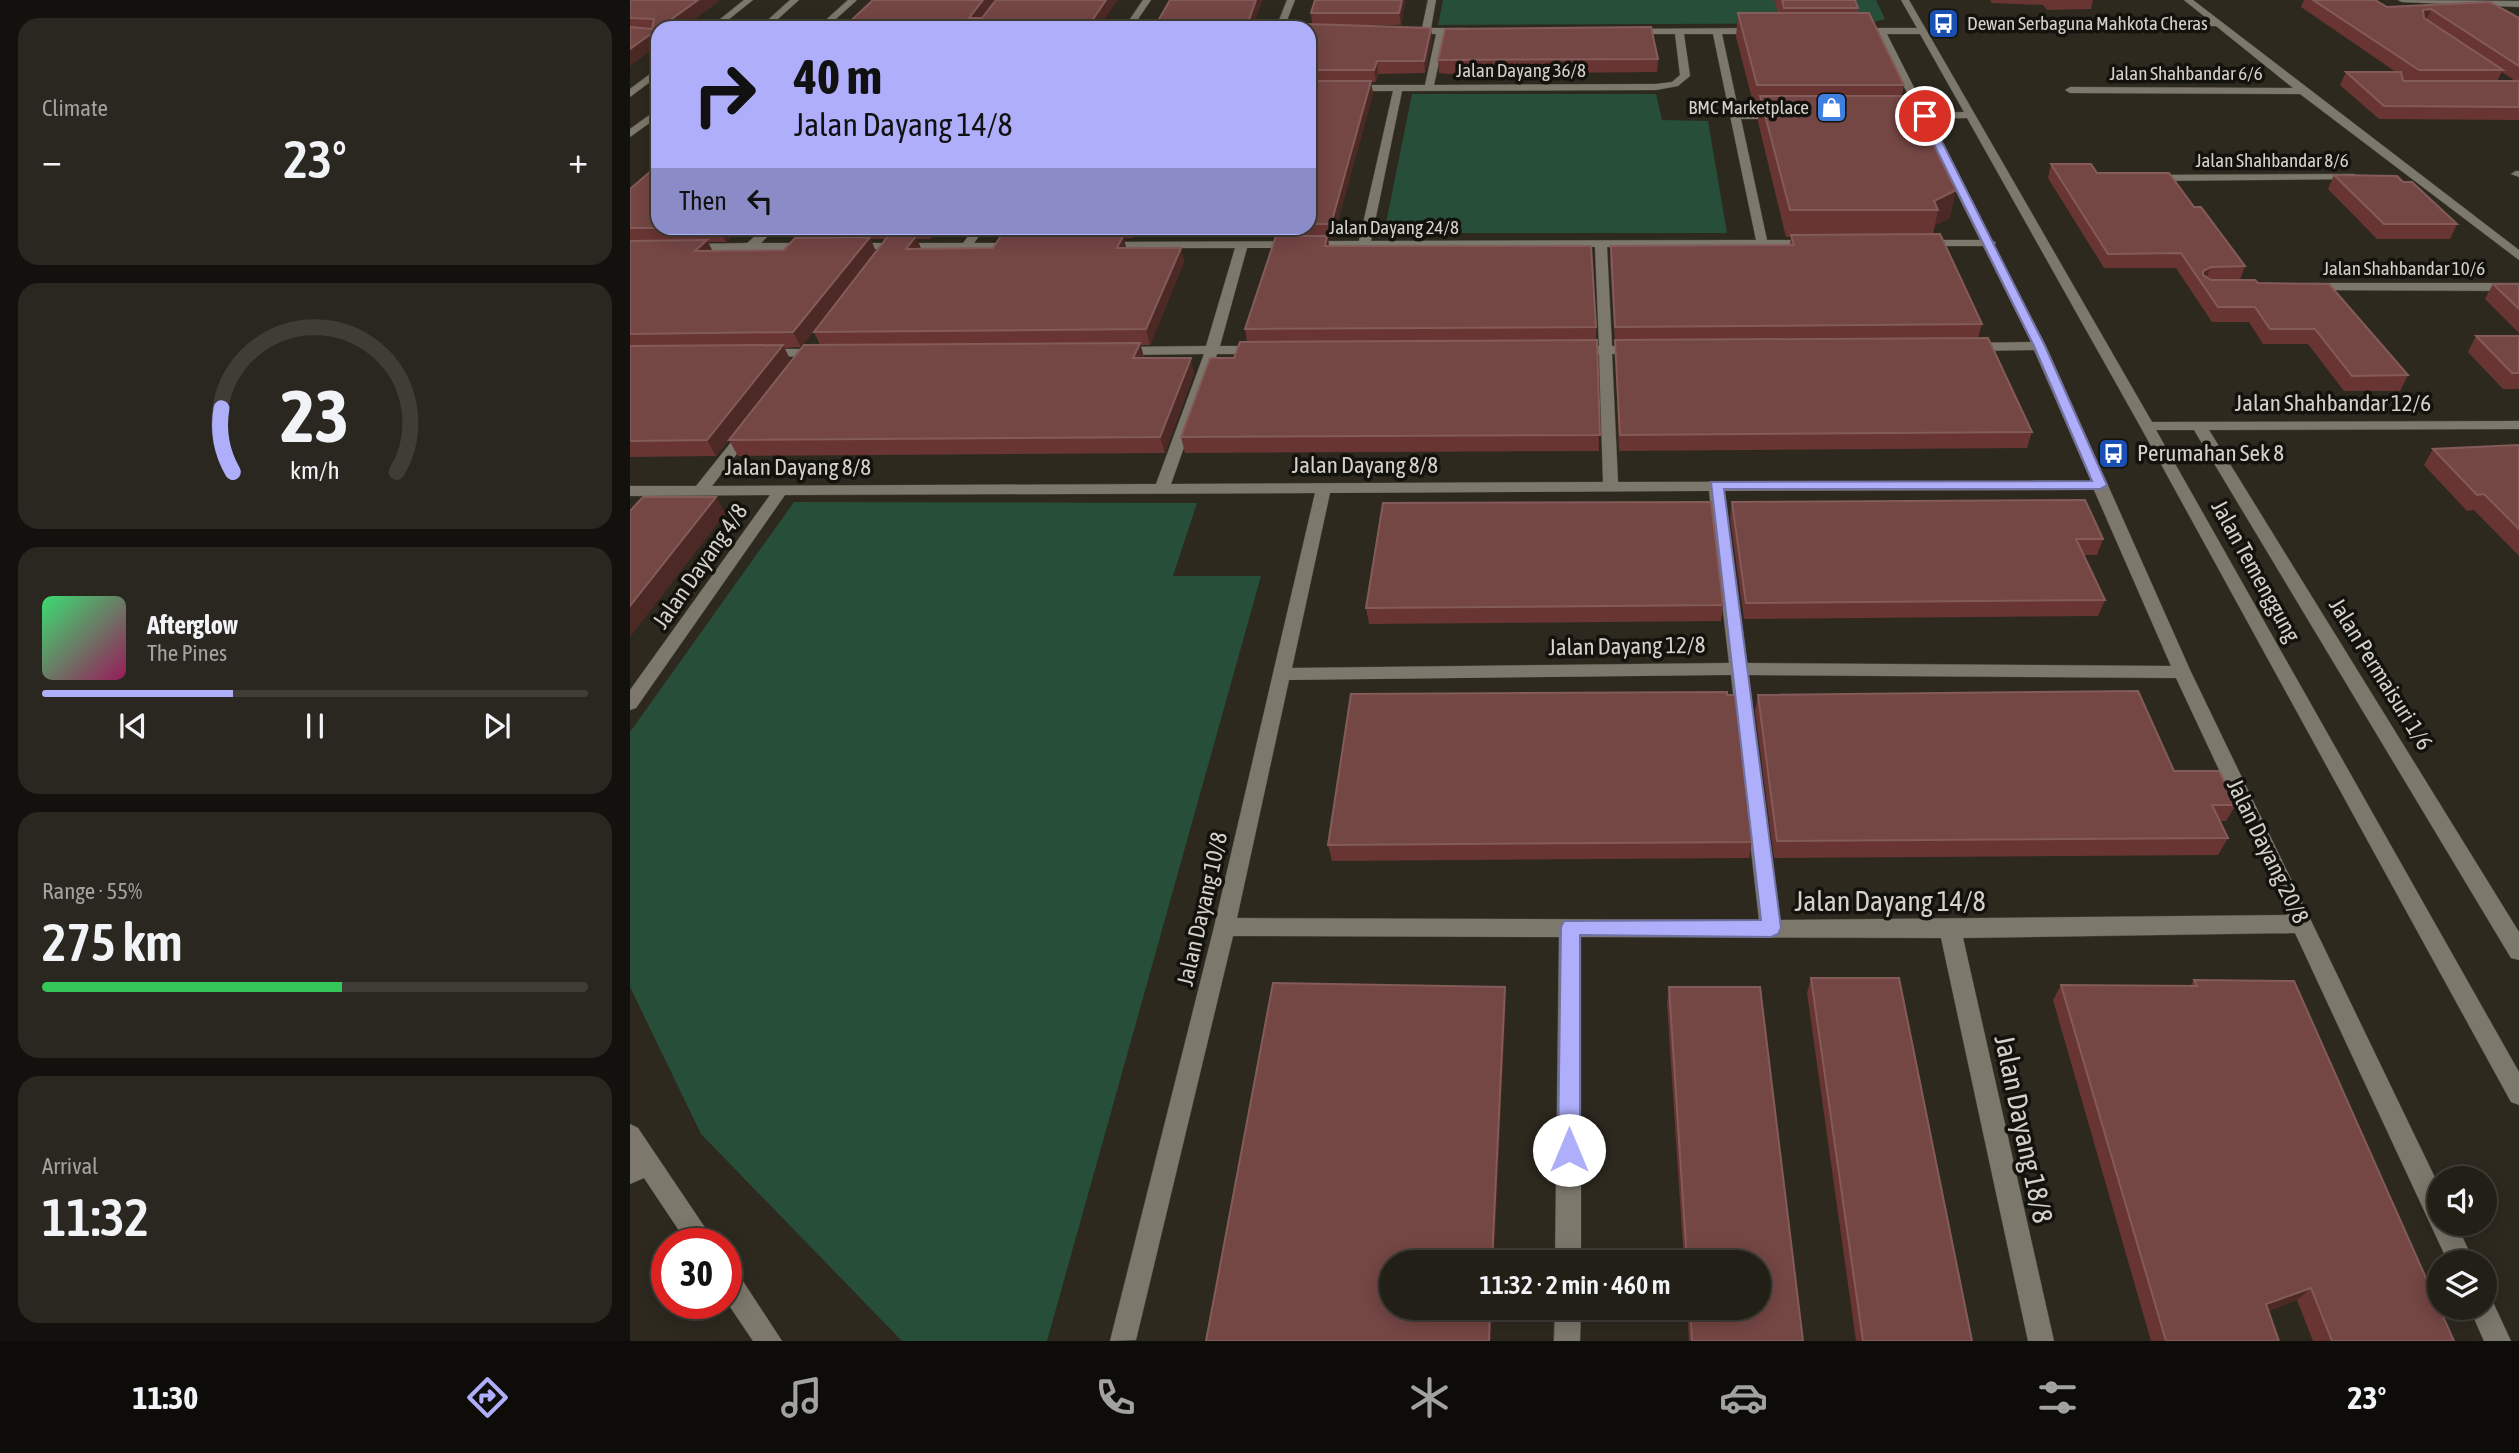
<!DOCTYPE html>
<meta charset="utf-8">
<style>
:root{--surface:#221f17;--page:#2a2720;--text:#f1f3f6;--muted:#a2a2a1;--line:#3f3d36;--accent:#aeaefa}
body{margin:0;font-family:"Asap Condensed",sans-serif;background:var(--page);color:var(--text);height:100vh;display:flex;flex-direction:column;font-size:26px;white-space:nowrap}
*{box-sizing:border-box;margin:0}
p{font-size:23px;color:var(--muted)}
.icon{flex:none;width:38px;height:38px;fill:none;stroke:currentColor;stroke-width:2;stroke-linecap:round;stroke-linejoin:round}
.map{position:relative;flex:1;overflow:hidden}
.sheet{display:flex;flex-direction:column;gap:18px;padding:18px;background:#13110d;width:630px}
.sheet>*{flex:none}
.hud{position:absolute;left:21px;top:21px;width:665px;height:214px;border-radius:21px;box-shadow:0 4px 18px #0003,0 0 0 2px var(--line);background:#aeaefa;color:#111;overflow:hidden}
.buttons{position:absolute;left:1797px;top:1166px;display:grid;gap:14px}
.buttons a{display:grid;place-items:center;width:70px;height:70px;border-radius:50%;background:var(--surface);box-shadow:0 4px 18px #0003,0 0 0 2px var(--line);font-size:35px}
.speed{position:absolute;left:21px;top:1228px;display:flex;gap:14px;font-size:35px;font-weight:700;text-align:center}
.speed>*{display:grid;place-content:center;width:91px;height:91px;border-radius:50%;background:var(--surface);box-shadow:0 4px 18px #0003,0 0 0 2px var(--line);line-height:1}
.speed .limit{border:10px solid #d22;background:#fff;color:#111}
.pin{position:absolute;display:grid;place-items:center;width:60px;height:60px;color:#fff;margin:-30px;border:4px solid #fff;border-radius:50%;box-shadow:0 2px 7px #0007}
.me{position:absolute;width:77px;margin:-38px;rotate:0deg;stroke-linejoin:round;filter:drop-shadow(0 0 5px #0008)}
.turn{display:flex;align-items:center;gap:24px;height:147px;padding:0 28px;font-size:32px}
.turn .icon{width:91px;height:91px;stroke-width:2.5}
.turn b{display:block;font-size:49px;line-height:60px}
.then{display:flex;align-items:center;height:66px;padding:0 28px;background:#0003;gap:14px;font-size:26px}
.big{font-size:52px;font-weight:600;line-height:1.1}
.sheet .widget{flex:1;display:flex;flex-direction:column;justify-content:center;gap:10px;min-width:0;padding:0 24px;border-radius:21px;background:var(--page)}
.sheet .dial{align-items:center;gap:0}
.dial svg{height:182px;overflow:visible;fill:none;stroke:var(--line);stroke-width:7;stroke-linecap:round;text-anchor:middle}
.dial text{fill:var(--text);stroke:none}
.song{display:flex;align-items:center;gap:21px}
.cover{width:84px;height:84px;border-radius:10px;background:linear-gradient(135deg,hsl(140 70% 55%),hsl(330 70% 35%))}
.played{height:7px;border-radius:4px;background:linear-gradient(90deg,var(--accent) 35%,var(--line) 35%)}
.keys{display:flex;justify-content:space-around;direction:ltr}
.heat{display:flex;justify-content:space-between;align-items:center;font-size:38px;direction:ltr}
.charge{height:10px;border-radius:5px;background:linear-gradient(90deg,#34c759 55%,var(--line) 0)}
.trip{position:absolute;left:749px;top:1250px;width:392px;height:70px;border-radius:35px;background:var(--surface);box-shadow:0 4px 18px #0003,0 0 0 2px var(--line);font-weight:600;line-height:70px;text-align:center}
.tabs{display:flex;height:112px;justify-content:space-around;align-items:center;background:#0e0c09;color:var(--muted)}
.tabs .icon{width:49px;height:49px}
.tabs .active{color:var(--accent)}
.tabs b{font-size:32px;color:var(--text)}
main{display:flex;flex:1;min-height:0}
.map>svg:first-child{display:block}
</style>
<main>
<section class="sheet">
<div class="widget"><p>Climate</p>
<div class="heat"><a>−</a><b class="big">23°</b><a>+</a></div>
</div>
<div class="widget dial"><svg viewBox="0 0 100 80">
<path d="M14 69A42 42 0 1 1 86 69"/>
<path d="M14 69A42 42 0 0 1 9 41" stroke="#aeaefa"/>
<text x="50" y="56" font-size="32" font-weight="700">23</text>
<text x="50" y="72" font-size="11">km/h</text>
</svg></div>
<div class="widget">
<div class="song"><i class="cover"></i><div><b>Afterglow</b><p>The Pines</p></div></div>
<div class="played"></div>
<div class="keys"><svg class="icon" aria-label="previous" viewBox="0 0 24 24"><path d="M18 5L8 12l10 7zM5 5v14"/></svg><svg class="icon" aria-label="pause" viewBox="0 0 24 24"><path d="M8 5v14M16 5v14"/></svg><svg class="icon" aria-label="next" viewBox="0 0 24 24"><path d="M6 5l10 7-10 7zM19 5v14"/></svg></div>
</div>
<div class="widget"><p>Range · 55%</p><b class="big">275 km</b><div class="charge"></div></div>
<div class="widget"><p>Arrival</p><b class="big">11:32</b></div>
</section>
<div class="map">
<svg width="1889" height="1341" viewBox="0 0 1889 1341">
<rect width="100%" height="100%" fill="#2d291f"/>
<g fill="#274e38">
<path d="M813,0h433l9,19 -14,4 -433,2z"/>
<path d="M782,94h244l6,26 46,1 19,112h-343z"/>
<path d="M164,502l403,1 -24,73h88l-214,765h-145l-201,-207 -71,-147v-255z"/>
</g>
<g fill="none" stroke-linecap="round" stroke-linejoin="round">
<defs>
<g id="minor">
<path d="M114,0h9l-35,28h-9z"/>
<path d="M160,0h9l-31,28h-9z"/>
<path d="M218,0h9l-31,28h-9z"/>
<path d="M513,0h8l-19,28h-8z"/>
<path d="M657,0h8l-11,28h-8z"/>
<path d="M798,0h8l-5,28h36l4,3 -26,3 -11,51 222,-1 16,-2 8,-7 -5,-41h-47l-3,-5 133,-1 4,3 -4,3h-36l17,79h41l5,3 -5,3h-39l26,121h46l6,3 -6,3 -206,1 5,99h26l7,4 -7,4h-26l6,128 473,-1 -57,-131 -64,1 -7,-4 7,-4 61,-1 -48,-96h-62l-6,-3 6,-3h59l-60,-121 -9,-3 6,-3 -39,-79 -9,-3 4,-3h44l-16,-28h8l243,422 367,-1v8l-310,1 310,502v28l-8,-2 -317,-528h-38l363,642v33l-8,-3 -371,-676 -173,-308 -37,1 62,121 4,3 -2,2 52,101 145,326 249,516v35h16l18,39h-26l-153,-329 -332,5 91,403h-26l-87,-403 -360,-1v325h-26l4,-325 -326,-1 -97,404 -26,1 104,-414 101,-434 -530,2 -149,213 -6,2v-20l140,-195 -140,1v-10h66l48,-60 5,-1 7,4 -44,57 444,-2 48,-130 -84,1 -7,-4 7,-4 86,-1 29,-98h-133l-6,-3 6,-3 257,-1 34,-150h-84v-6h116l11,-51h-28l-4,-3 18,-3zM1054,34h29l43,206 -385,1 31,-150 254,-1 22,-4 12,-10zM1257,34h33l44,78 -37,1zM965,247l4,99h-24l-7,4 7,4h24l4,128 -432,2 46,-130h43l7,-4 -7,-4h-40l27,-98zM1464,490l77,176 -424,-3 -23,-172zM1079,491l20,172 -437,5 38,-175zM1101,675l28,245 -522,-2 52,-238zM1118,675l428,3 111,237 -507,5z"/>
<path d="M1554,0h9l326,250v10l-219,-166 -230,-1 -5,-3 5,-3 223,1 -77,-62 -203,2 -4,-3 4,-3 197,-1z"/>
<path d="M1768,0l121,1v6l-117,-5z"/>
<path d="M28,68v8l-28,21v-8z"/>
<path d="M28,109v8l-28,20v-8z"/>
<path d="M1886,171h3v6l-8,-3z"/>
<path d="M1724,174l5,3 -1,2 -207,2 -5,-3 5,-3z"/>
<path d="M134,228h12l-15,15h47l6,3 -6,3 -122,3 -6,-4 6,-4 61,-1z"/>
<path d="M344,228h11l-11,15h44l6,3 -6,3h-168l-6,-3 6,-3h113z"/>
<path d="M1680,283h209v8l-213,-1v-6z"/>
<path d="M133,349h56l7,4 -7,4 -61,-1 -2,-3z"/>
<path d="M0,1124l8,4 78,116h-28l-44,-66 -14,6z"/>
<path d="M96,1265l9,4 47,72h-29l-27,-40z"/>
<path d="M1855,1295l6,3 20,43h-27l-15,-34h16z"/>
<path d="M925,1307h26l-1,34h-26z"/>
</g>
</defs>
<use href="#minor" stroke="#4a473f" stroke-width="1"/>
<use href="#minor" fill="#7d786c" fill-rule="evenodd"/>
</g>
<g fill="#683533" fill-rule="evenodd">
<path d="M0,0h90l-38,28h-24l-28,38z"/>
<path d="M775,0l-4,25h-49l79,3 1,12 -7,33 -47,1 -2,8h-5l2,12 -40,144h-5l1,8 267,81 3,124 -414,2 -4,-16 53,-79 13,-16 -2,-13 37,-93 -2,-8h29v-200l3,-4 -1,-11z"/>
<path d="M1144,0h81l3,8 -1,5 47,72 -2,11 48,122 -15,7 -2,9 49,90 -4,14 54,94 -5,16 -408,3 -4,-109 -5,-81 1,-15 179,-1 1,-8h-5l-28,-115 1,-12h-4l-19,-73 2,-24h40z"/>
<path d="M1360,0h103l-2,9 -44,1 -4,-5 -51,-2z"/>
<path d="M1674,0h71l12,7 103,-5 29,16v102l-140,-1 -39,-34 6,-13h50l-95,-65zM1872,72l13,9h-18z"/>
<path d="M1028,59l-1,13 -208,2 -10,-1 -1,-13z"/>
<path d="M1421,164l46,9 97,34 51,59 -5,14 18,3 150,92 -8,16h-56l-36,-47h-45l-14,-22h-37l-36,-54h-72l-56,-90z"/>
<path d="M1704,175l123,49 -7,15h-73l-49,-50z"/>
<path d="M0,189l28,39h82l-14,14h-18l4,9 72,-1 28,-12 -5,-10h132l-8,11h-14l4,10 72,-1 21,-12 -3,-8h128l-6,10h-9l2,10h55l3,14 -34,83h-9l3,13 50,15 -29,80 -427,3 -9,-16 91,-95 -6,-13 72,-93h-16l6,13 -75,95 -17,1 7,13 -75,95 -86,1z"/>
<path d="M1863,284h26v49l-34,-34z"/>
<path d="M1846,336h43v53h-16l-35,-37z"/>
<path d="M1889,445v111l-45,-46 -7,1 -43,-46 9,-16z"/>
<path d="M1102,502l371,37 -6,16h-13l21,45 -7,16 -354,3 -14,-101z"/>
<path d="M1093,605l-2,16 -352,3 -3,-16z"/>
<path d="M1097,695l25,147 -3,16 -417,3 -4,-16z"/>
<path d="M1128,695l416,76 62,34 -10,16h-7l9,17 -10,17 -444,3 -19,-147z"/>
<path d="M1181,978l161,363h-116l-49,-348z"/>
<path d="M1564,980l260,361h-141l-16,-41 -29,11 11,30h-128l-98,-341 8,-15 129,1z"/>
<path d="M1039,987l134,354h-114l-2,-34h72v-45h-75l-17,-259z"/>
</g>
<g fill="#4c2924">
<path d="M68,0h22l-38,28h-23z"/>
<path d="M353,0h13l-21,28 -6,-10z"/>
<path d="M476,0h12l-20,28h-11z"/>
<path d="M626,0h7l-11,28h-6z"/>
<path d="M772,0h3l-4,25 -2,-12z"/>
<path d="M1801,9l-5,12 -8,1 5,-12z"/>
<path d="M801,28l1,12 -7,33 -1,-12z"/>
<path d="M28,29v16l-28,21v-17z"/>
<path d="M747,61l1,13 -2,8 -2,-12z"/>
<path d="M741,81l2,13 -40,144 -2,-14z"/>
<path d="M1326,190l-6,28 -15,7 3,-15 -4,-9z"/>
<path d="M89,228h21l-14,14z"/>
<path d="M296,228h13l-8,11z"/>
<path d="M500,228h9l-6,10z"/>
<path d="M286,236l6,15 -16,-2z"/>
<path d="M493,236l4,15 -10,-3z"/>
<path d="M697,236l3,14 -5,-4z"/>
<path d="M240,237l6,15 -75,95 -8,-15z"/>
<path d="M77,240l7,14 -19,-3z"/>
<path d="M551,248l3,14 -34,83 -4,-16z"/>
<path d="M1581,267l-6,14 -3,2 1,-12z"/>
<path d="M510,343l4,15h-11z"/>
<path d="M153,345l8,16 -75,95 -9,-16z"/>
<path d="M561,358l3,15 -29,80 -5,-16z"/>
<path d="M86,497l10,16 -96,124v-31z"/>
<path d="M875,987l1,15 -12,260h-2z"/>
<path d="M1681,1288l-14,12 -44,16 13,-12z"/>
<path d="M860,1307h2l-1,34h-2z"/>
</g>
<g fill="#744644" stroke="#835b59" stroke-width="2">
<path d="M0,0h68l-68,49v-22l22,2 2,-10 -24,-1z"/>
<path d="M243,0h110l-14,18h13l14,-18h110l-19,28h-244z"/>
<path d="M540,0h86l-10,28h-92z"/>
<path d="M685,0h87l-3,13h-88z"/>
<path d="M1152,0h73l3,8h-74z"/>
<path d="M1683,0h62l12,7 103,-5 29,16v48l-88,-57 -8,1 1,8 79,52h-84z"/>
<path d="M1108,13h131l35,72h-147z"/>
<path d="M677,24l124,4 -7,33h-47l-3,9h-65v-42h-4z"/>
<path d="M1021,27l7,32 -220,1 7,-31z"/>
<path d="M1716,72h55l2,9h116v26l-135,-1z"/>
<path d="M679,81h62l-40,143h-22z"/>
<path d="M1130,96h149l47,94 -22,11 4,9h-148z"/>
<path d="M1421,164h40l6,9h72l25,34h7l44,59 -34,1 -8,4v4l8,5h44l3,3 71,1 79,91 -56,1 -37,-47h-45l-15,-22h-37l-37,-54 -73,1z"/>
<path d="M28,165v63h31h-59v-39z"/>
<path d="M1704,175l63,1 6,6h9l45,42h-73z"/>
<path d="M1310,234l42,90 -367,3 -4,-81 183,-1 -3,-10z"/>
<path d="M258,236h28l-10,13 87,-1 8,-12h122l-6,12h64l-35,81 -332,3z"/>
<path d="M646,236h51l-2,10h266l5,81 -351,2z"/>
<path d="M240,237l-77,95 -163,2v-93l77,-1 -12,11 89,-1 11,-12z"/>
<path d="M1863,284h26v25z"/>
<path d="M1846,336h43v37h-7z"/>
<path d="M1358,338l44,94 -412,3 -5,-95z"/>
<path d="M967,340l3,95 -419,2 29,-79h24l6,-16z"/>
<path d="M510,343l-7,15h58l-31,79 -431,3 75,-95z"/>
<path d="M153,345l-76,95 -77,1v-95z"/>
<path d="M1889,445v84l-35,-35 -7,1 -44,-46z"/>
<path d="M13,497h73l-86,109v-95z"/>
<path d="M1455,500l18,39h-27l29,61 -359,3 -14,-101z"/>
<path d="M1081,502l12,103 -357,3 17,-105z"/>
<path d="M1508,691l36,80h45l17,34h-24l16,33 -451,3 -19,-146z"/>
<path d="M1097,692v3h8l17,147 -424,3 23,-151z"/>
<path d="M1181,978h88l73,363h-109z"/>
<path d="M1564,980l100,1 160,360h-122l-21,-53 -45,16 13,37h-113l-105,-356 136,1z"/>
<path d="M643,983l232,4 -13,275h-101v45h99l-1,34h-283z"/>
<path d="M1039,987h91l43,354h-111l-2,-34h69v-45h-72z"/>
</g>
<path fill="#aeaefa" stroke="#7171a2" stroke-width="2" d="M1295,113l4,3 116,230 62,139 -7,4h-376l57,439 -3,6 -7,3 -191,-2v215l-4,8 -7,3 -8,-3 -3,-8 3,-223 3,-6 197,-1 -50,-438 381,-1 -58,-135 -114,-230z"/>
<defs>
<symbol id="bus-square" viewBox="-11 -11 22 22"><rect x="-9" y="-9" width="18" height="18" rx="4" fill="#1a4fb4" stroke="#13120d"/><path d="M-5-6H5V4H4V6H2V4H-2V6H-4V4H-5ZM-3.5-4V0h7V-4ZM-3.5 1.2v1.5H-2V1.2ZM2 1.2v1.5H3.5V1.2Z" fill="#fff"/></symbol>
<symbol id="shop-square" viewBox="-11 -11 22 22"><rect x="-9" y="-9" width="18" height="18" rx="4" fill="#3f7fe0" stroke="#13120d"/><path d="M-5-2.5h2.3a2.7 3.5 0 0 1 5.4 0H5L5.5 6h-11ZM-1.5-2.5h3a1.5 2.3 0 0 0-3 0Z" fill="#fff"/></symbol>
</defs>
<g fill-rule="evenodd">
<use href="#bus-square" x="1296" y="6" width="35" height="35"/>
<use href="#shop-square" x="1184" y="90" width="35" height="35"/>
<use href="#bus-square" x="1466" y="436" width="35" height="35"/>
</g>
<g text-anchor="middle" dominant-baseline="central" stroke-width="7" stroke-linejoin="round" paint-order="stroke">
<g font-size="19" fill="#d4d1cb" stroke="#13120d" text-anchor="start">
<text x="1337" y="23">Dewan Serbaguna Mahkota Cheras</text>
<text x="1179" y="107" text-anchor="end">BMC Marketplace</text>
</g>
<g font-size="19" fill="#d4d1cb" stroke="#13120d">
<text x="891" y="70">Jalan Dayang 36/8</text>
<text x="1556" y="73">Jalan Shahbandar 6/6</text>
<text x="1642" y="160">Jalan Shahbandar 8/6</text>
<text x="764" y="227">Jalan Dayang 24/8</text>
<text x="1774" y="268">Jalan Shahbandar 10/6</text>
</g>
<g font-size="23" fill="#d4d1cb" stroke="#13120d">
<text x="1703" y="403">Jalan Shahbandar 12/6</text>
<text x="735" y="465">Jalan Dayang 8/8</text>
<text x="168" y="467">Jalan Dayang 8/8</text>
<text transform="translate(70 566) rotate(-55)">Jalan Dayang 4/8</text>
<text transform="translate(1626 571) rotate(61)">Jalan Temenggung</text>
<text transform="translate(997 646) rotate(-1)">Jalan Dayang 12/8</text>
<text transform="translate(1751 674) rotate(58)">Jalan Permaisuri 1/6</text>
<text transform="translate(1638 851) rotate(64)">Jalan Dayang 20/8</text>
<text transform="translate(572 909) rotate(-77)">Jalan Dayang 10/8</text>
</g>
<g font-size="23" fill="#d4d1cb" stroke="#13120d" text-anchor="start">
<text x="1507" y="453">Perumahan Sek 8</text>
</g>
<g font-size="28" fill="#d4d1cb" stroke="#13120d">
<text x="1260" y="901">Jalan Dayang 14/8</text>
<text transform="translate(1394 1129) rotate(78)">Jalan Dayang 18/8</text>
</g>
</g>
</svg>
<div class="buttons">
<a><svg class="icon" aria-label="sound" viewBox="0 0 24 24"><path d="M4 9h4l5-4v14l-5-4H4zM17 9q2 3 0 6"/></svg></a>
<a><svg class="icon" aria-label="layers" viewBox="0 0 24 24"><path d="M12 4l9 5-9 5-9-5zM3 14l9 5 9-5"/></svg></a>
</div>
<div class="speed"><div class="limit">30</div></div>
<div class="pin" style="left:1295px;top:116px;background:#d93025"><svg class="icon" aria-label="arrive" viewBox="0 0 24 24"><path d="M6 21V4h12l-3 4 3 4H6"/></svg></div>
<svg class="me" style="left:939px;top:1150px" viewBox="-20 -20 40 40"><circle r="19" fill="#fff"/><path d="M0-13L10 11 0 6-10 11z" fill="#aeaefa"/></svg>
<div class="trip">11:32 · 2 min · 460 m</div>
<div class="hud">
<div class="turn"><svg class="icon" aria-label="right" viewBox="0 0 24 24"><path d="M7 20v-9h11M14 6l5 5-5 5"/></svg><div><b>40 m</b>Jalan Dayang 14/8</div></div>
<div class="then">Then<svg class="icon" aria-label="left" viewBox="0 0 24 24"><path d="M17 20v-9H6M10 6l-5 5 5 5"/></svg></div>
</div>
</div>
</main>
<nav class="tabs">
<b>11:30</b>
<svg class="icon active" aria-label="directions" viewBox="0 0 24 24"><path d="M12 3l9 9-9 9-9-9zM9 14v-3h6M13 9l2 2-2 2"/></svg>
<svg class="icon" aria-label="music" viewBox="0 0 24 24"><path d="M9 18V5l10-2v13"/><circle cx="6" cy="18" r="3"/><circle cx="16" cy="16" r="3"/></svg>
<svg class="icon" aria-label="phone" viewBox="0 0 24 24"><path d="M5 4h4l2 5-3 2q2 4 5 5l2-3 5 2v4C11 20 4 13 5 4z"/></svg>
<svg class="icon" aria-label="climate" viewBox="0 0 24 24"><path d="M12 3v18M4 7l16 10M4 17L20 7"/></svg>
<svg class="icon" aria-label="car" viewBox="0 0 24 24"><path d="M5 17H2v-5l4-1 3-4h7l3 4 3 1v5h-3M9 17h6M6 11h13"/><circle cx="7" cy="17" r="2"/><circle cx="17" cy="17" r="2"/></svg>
<svg class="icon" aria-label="filters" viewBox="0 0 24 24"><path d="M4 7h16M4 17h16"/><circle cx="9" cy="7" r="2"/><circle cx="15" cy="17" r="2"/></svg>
<b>23°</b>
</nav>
